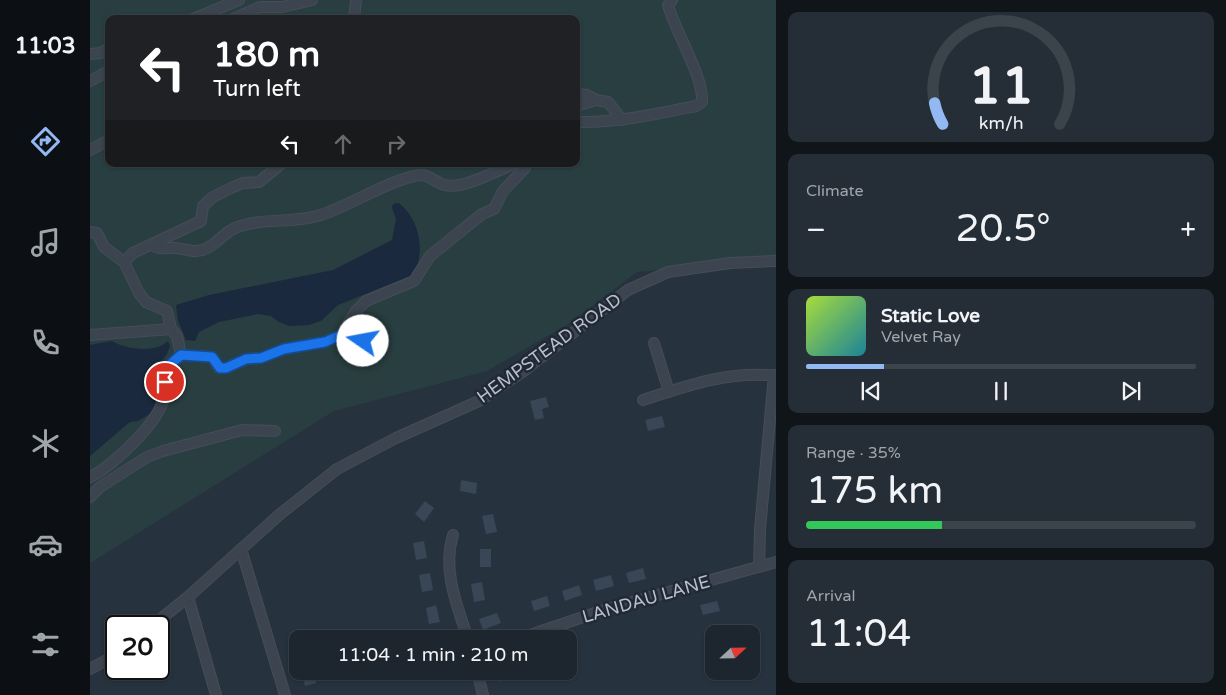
<!DOCTYPE html>
<meta charset="utf-8">
<style>
:root{--surface:#1d262f;--page:#252e37;--text:#f1f3f6;--muted:#a0a5aa;--line:#3b434b;--accent:#93b9f3}
body{margin:0;font-family:"Varela Round",sans-serif;background:var(--page);color:var(--text);height:100vh;display:flex;flex-direction:column;font-size:19px;white-space:nowrap}
*{box-sizing:border-box;margin:0}
p{font-size:16px;color:var(--muted)}
.icon{flex:none;width:28px;height:28px;fill:none;stroke:currentColor;stroke-width:2;stroke-linecap:round;stroke-linejoin:round}
.map{position:relative;flex:1;overflow:hidden}
.drawer{display:flex;flex-direction:column;gap:12px;padding:12px;background:#10151a;width:450px}
.drawer>*{flex:none}
.hud{position:absolute;left:15px;top:15px;width:475px;height:152px;border-radius:10px;box-shadow:0 1px 4px #0004,0 0 0 1px var(--line);background:#202124;color:#fff;overflow:hidden}
.needle{width:32px;rotate:68deg}
.tools{position:absolute;left:615px;top:625px;display:grid;gap:10px}
.tools a{display:grid;place-items:center;width:55px;height:55px;border-radius:10px;background:var(--surface);box-shadow:0 1px 4px #0004,0 0 0 1px var(--line);font-size:25px}
.speed{position:absolute;left:15px;top:615px;display:flex;gap:10px;font-size:25px;font-weight:700;text-align:center}
.speed>*{display:grid;place-content:center;width:65px;height:65px;border-radius:50%;background:var(--surface);box-shadow:0 1px 4px #0004,0 0 0 1px var(--line);line-height:1}
.speed .limit{border:2px solid #111;border-radius:8px;background:#fff;color:#111}
.pin{position:absolute;display:grid;place-items:center;width:42px;height:42px;color:#fff;margin:-21px;border:2px solid #fff;border-radius:50%;box-shadow:0 1px 5px #0007}
.me{position:absolute;width:55px;margin:-28px;rotate:282deg;stroke-linejoin:round;filter:drop-shadow(0 0 4px #0008)}
.turn{display:flex;align-items:center;gap:18px;height:105px;padding:0 25px;font-size:22px}
.turn .icon{width:65px;height:65px;stroke-width:2.5}
.turn b{display:block;font-size:35px;line-height:42px}
.lanes{display:flex;align-items:center;height:48px;padding:0 25px;background:#0003;justify-content:center;gap:25px;direction:ltr}
.lanes .off{opacity:.35}
.big{font-size:38px;font-weight:600;line-height:1.1}
.drawer .card{flex:1;display:flex;flex-direction:column;justify-content:center;gap:8px;min-width:0;padding:0 18px;border-radius:10px;background:var(--page)}
.drawer .dial{align-items:center;gap:0}
.dial svg{height:130px;overflow:visible;fill:none;stroke:var(--line);stroke-width:7;stroke-linecap:round;text-anchor:middle}
.dial text{fill:var(--text);stroke:none}
.song{display:flex;align-items:center;gap:15px}
.cover{width:60px;height:60px;border-radius:8px;background:linear-gradient(135deg,hsl(80 70% 55%),hsl(190 70% 35%))}
.played{height:5px;border-radius:2px;background:linear-gradient(90deg,var(--accent) 20%,var(--line) 20%)}
.keys{display:flex;justify-content:space-around;direction:ltr}
.heat{display:flex;justify-content:space-between;align-items:center;font-size:28px;direction:ltr}
.charge{height:8px;border-radius:4px;background:linear-gradient(90deg,#34c759 35%,var(--line) 0)}
.trip{position:absolute;left:199px;top:630px;width:288px;height:50px;border-radius:10px;background:var(--surface);box-shadow:0 1px 4px #0004,0 0 0 1px var(--line);font-weight:600;line-height:50px;text-align:center}
main{display:flex;flex:1;min-height:0}
.menu{display:flex;flex-direction:column;width:90px;justify-content:space-around;align-items:center;background:#0c0f13;color:var(--muted)}
.menu .icon{width:35px;height:35px}
.menu .selected{color:var(--accent)}
.menu b{font-size:22px;color:var(--text)}
.map>svg:first-child{display:block}
</style>
<main>
<nav class="menu">
<b>11:03</b>
<svg class="icon selected" aria-label="directions" viewBox="0 0 24 24"><path d="M12 3l9 9-9 9-9-9zM9 14v-3h6M13 9l2 2-2 2"/></svg>
<svg class="icon" aria-label="music" viewBox="0 0 24 24"><path d="M9 18V5l10-2v13"/><circle cx="6" cy="18" r="3"/><circle cx="16" cy="16" r="3"/></svg>
<svg class="icon" aria-label="phone" viewBox="0 0 24 24"><path d="M5 4h4l2 5-3 2q2 4 5 5l2-3 5 2v4C11 20 4 13 5 4z"/></svg>
<svg class="icon" aria-label="climate" viewBox="0 0 24 24"><path d="M12 3v18M4 7l16 10M4 17L20 7"/></svg>
<svg class="icon" aria-label="car" viewBox="0 0 24 24"><path d="M5 17H2v-5l4-1 3-4h7l3 4 3 1v5h-3M9 17h6M6 11h13"/><circle cx="7" cy="17" r="2"/><circle cx="17" cy="17" r="2"/></svg>
<svg class="icon" aria-label="filters" viewBox="0 0 24 24"><path d="M4 7h16M4 17h16"/><circle cx="9" cy="7" r="2"/><circle cx="15" cy="17" r="2"/></svg>
</nav>
<div class="map">
<svg width="686" height="695" viewBox="0 0 686 695">
<rect width="100%" height="100%" fill="#27323f"/>
<path fill="#293e40" fill-rule="evenodd" d="M0,0h686v258l-139,14 -67,51 -83,48 -153,40 -244,152zM19,19h467v145h-467z"/>
<g fill="#1a293d">
<path d="M309,203c21,17 27,50 14,72l-75,30 -17,16 -12,4 -20,1 -10,-4 -8,-6 -13,-2 -39,8 -20,10 -4,9 -9,-1 -8,-19 -2,-16 33,-10 124,-25 59,-30 4,-21 -4,-11 1,-4z"/>
<path d="M21,341c16,8 43,13 57,0l2,5 -3,8 -10,13 2,28 -6,17 -15,9 -8,1 -40,34v-111z"/>
</g>
<g fill="#394655">
<path d="M456,397l3,10 -7,2 2,9 -9,2 -5,-19z"/>
<path d="M572,416l3,11 -17,4 -3,-11z"/>
<path d="M371,480l16,3 -1,11 -16,-3z"/>
<path d="M335,501l9,7 -10,14 -9,-8z"/>
<path d="M403,514l4,18 -11,2 -4,-18z"/>
<path d="M334,541l3,17 -11,2 -3,-17z"/>
<rect x="390" y="549" width="11" height="18"/>
<path d="M553,568l3,11 -17,4 -3,-10z"/>
<path d="M340,573l3,17 -11,2 -3,-17z"/>
<path d="M521,575l3,11 -18,5 -3,-11z"/>
<path d="M392,582l3,18 -11,2 -3,-18z"/>
<path d="M489,585l3,10 -17,6 -3,-10z"/>
<path d="M457,596l3,10 -16,5 -3,-10z"/>
<path d="M627,601l3,10 -17,4 -3,-10z"/>
<path d="M346,605l4,17 -11,2 -3,-16z"/>
<path d="M407,613l4,10 -18,7 -4,-11z"/>
<path d="M211,671h12l3,12 -11,3z"/>
<path d="M405,671h11l3,8 -10,3z"/>
</g>
<g fill="none" stroke-linecap="round" stroke-linejoin="round">
<defs>
<g id="minor">
<path d="M103,19l46,-19"/>
<path d="M143,19l27,-12h23l29,-7"/>
<path d="M264,19l2,-19"/>
<path d="M0,54l11,-1 8,-5"/>
<path d="M0,81l19,-10"/>
<path d="M486,94l11,1 9,5"/>
<path d="M486,106l20,-6 12,2 14,18"/>
<path d="M486,122c41,1 81,-8 120,-16l6,-4c2,-25 -26,-68 -34,-97l4,-5"/>
<path d="M0,150l19,-10"/>
<path d="M0,232l7,1 7,14 20,15 15,31 7,9 21,9 4,18 6,7 4,19 31,2 7,11h7l20,-9 15,-1 23,-9 41,-7 16,-7 15,-24 10,-10 48,-20 16,-25 52,-42 12,-5 9,-18 22,-23 -1,-4"/>
<path d="M62,245c8,5 12,3 21,3 8,0 16,3 23,3 16,0 25,-17 39,-23 27,-11 58,-4 86,-13 28,-9 74,-38 100,-40 9,0 15,8 24,10 16,5 52,-14 68,-21"/>
<path d="M34,262l9,-9 68,-32 2,-15 10,-9 18,-9 12,-5 16,-1 22,-18"/>
<path d="M0,335l81,-6"/>
<path d="M251,335l8,4 25,3"/>
<path d="M564,343l15,49"/>
<path d="M553,400c43,-14 88,-30 133,-24"/>
<path d="M0,477c20,-9 59,-47 69,-67 7,-12 6,-28 7,-42l15,-13"/>
<path d="M0,497l10,-10 47,-30 16,-6 79,-21 33,1"/>
<path d="M363,535c-11,35 4,70 15,104"/>
<path d="M151,549l44,146"/>
<path d="M669,567l1,-38 14,-154"/>
<path d="M98,597l28,98"/>
<path d="M62,626l36,-29 91,-82 58,-46 59,-31 83,-37 46,-31 103,-80 40,-18 62,-9 46,-2"/>
<path d="M428,639l86,-29 172,-48"/>
<path d="M0,669l26,-14"/>
<path d="M387,671l6,24"/>
</g>
</defs>
<use href="#minor" stroke="#454d59" stroke-width="12"/>
<use href="#minor" stroke="#3b444f" stroke-width="10"/>
</g>
<g fill="none" stroke-linecap="round" stroke-linejoin="round">
<defs>
<path id="route" d="M75,382l1,-14 15,-13 31,2 8,11h6l20,-9 15,-1 23,-9 41,-7 16,-7 22,6"/>
</defs>
<use href="#route" stroke="#114b97" stroke-width="12"/>
<use href="#route" stroke="#1a73e8" stroke-width="9"/>
</g>
<g text-anchor="middle" dominant-baseline="central" stroke-width="5" stroke-linejoin="round" paint-order="stroke">
<g font-size="18" fill="#b8bfca" stroke="#202935">
<text transform="translate(459 348) rotate(-36)">HEMPSTEAD ROAD</text>
<text transform="translate(556 599) rotate(-16)">LANDAU LANE</text>
</g>
</g>
</svg>
<div class="tools">
<a><svg class="needle" viewBox="-14 -14 28 28"><path d="M0-13l5 13h-10z" fill="#e53935"/><path d="M0 13l5-13h-10z" fill="#a0a5aa"/></svg></a>
</div>
<div class="speed"><div class="limit">20</div></div>
<div class="pin" style="left:75px;top:382px;background:#d93025"><svg class="icon" aria-label="arrive" viewBox="0 0 24 24"><path d="M6 21V4h12l-3 4 3 4H6"/></svg></div>
<svg class="me" style="left:273px;top:341px" viewBox="-20 -20 40 40"><circle r="19" fill="#fff"/><path d="M0-13L10 11 0 6-10 11z" fill="#1a73e8"/></svg>
<div class="trip">11:04 · 1 min · 210 m</div>
<div class="hud">
<div class="turn"><svg class="icon" aria-label="left" viewBox="0 0 24 24"><path d="M17 20v-9H6M10 6l-5 5 5 5"/></svg><div><b>180 m</b>Turn left</div></div>
<div class="lanes"><svg class="icon" aria-label="left" viewBox="0 0 24 24"><path d="M17 20v-9H6M10 6l-5 5 5 5"/></svg><svg class="icon off" aria-label="ahead" viewBox="0 0 24 24"><path d="M12 20V5M6 11l6-6 6 6"/></svg><svg class="icon off" aria-label="right" viewBox="0 0 24 24"><path d="M7 20v-9h11M14 6l5 5-5 5"/></svg></div>
</div>
</div>
<section class="drawer">
<div class="card dial"><svg viewBox="0 0 100 80">
<path d="M14 69A42 42 0 1 1 86 69"/>
<path d="M14 69A42 42 0 0 1 9 56" stroke="#93b9f3"/>
<text x="50" y="56" font-size="32" font-weight="700">11</text>
<text x="50" y="72" font-size="11">km/h</text>
</svg></div>
<div class="card"><p>Climate</p>
<div class="heat"><a>−</a><b class="big">20.5°</b><a>+</a></div>
</div>
<div class="card">
<div class="song"><i class="cover"></i><div><b>Static Love</b><p>Velvet Ray</p></div></div>
<div class="played"></div>
<div class="keys"><svg class="icon" aria-label="previous" viewBox="0 0 24 24"><path d="M18 5L8 12l10 7zM5 5v14"/></svg><svg class="icon" aria-label="pause" viewBox="0 0 24 24"><path d="M8 5v14M16 5v14"/></svg><svg class="icon" aria-label="next" viewBox="0 0 24 24"><path d="M6 5l10 7-10 7zM19 5v14"/></svg></div>
</div>
<div class="card"><p>Range · 35%</p><b class="big">175 km</b><div class="charge"></div></div>
<div class="card"><p>Arrival</p><b class="big">11:04</b></div>
</section>
</main>
